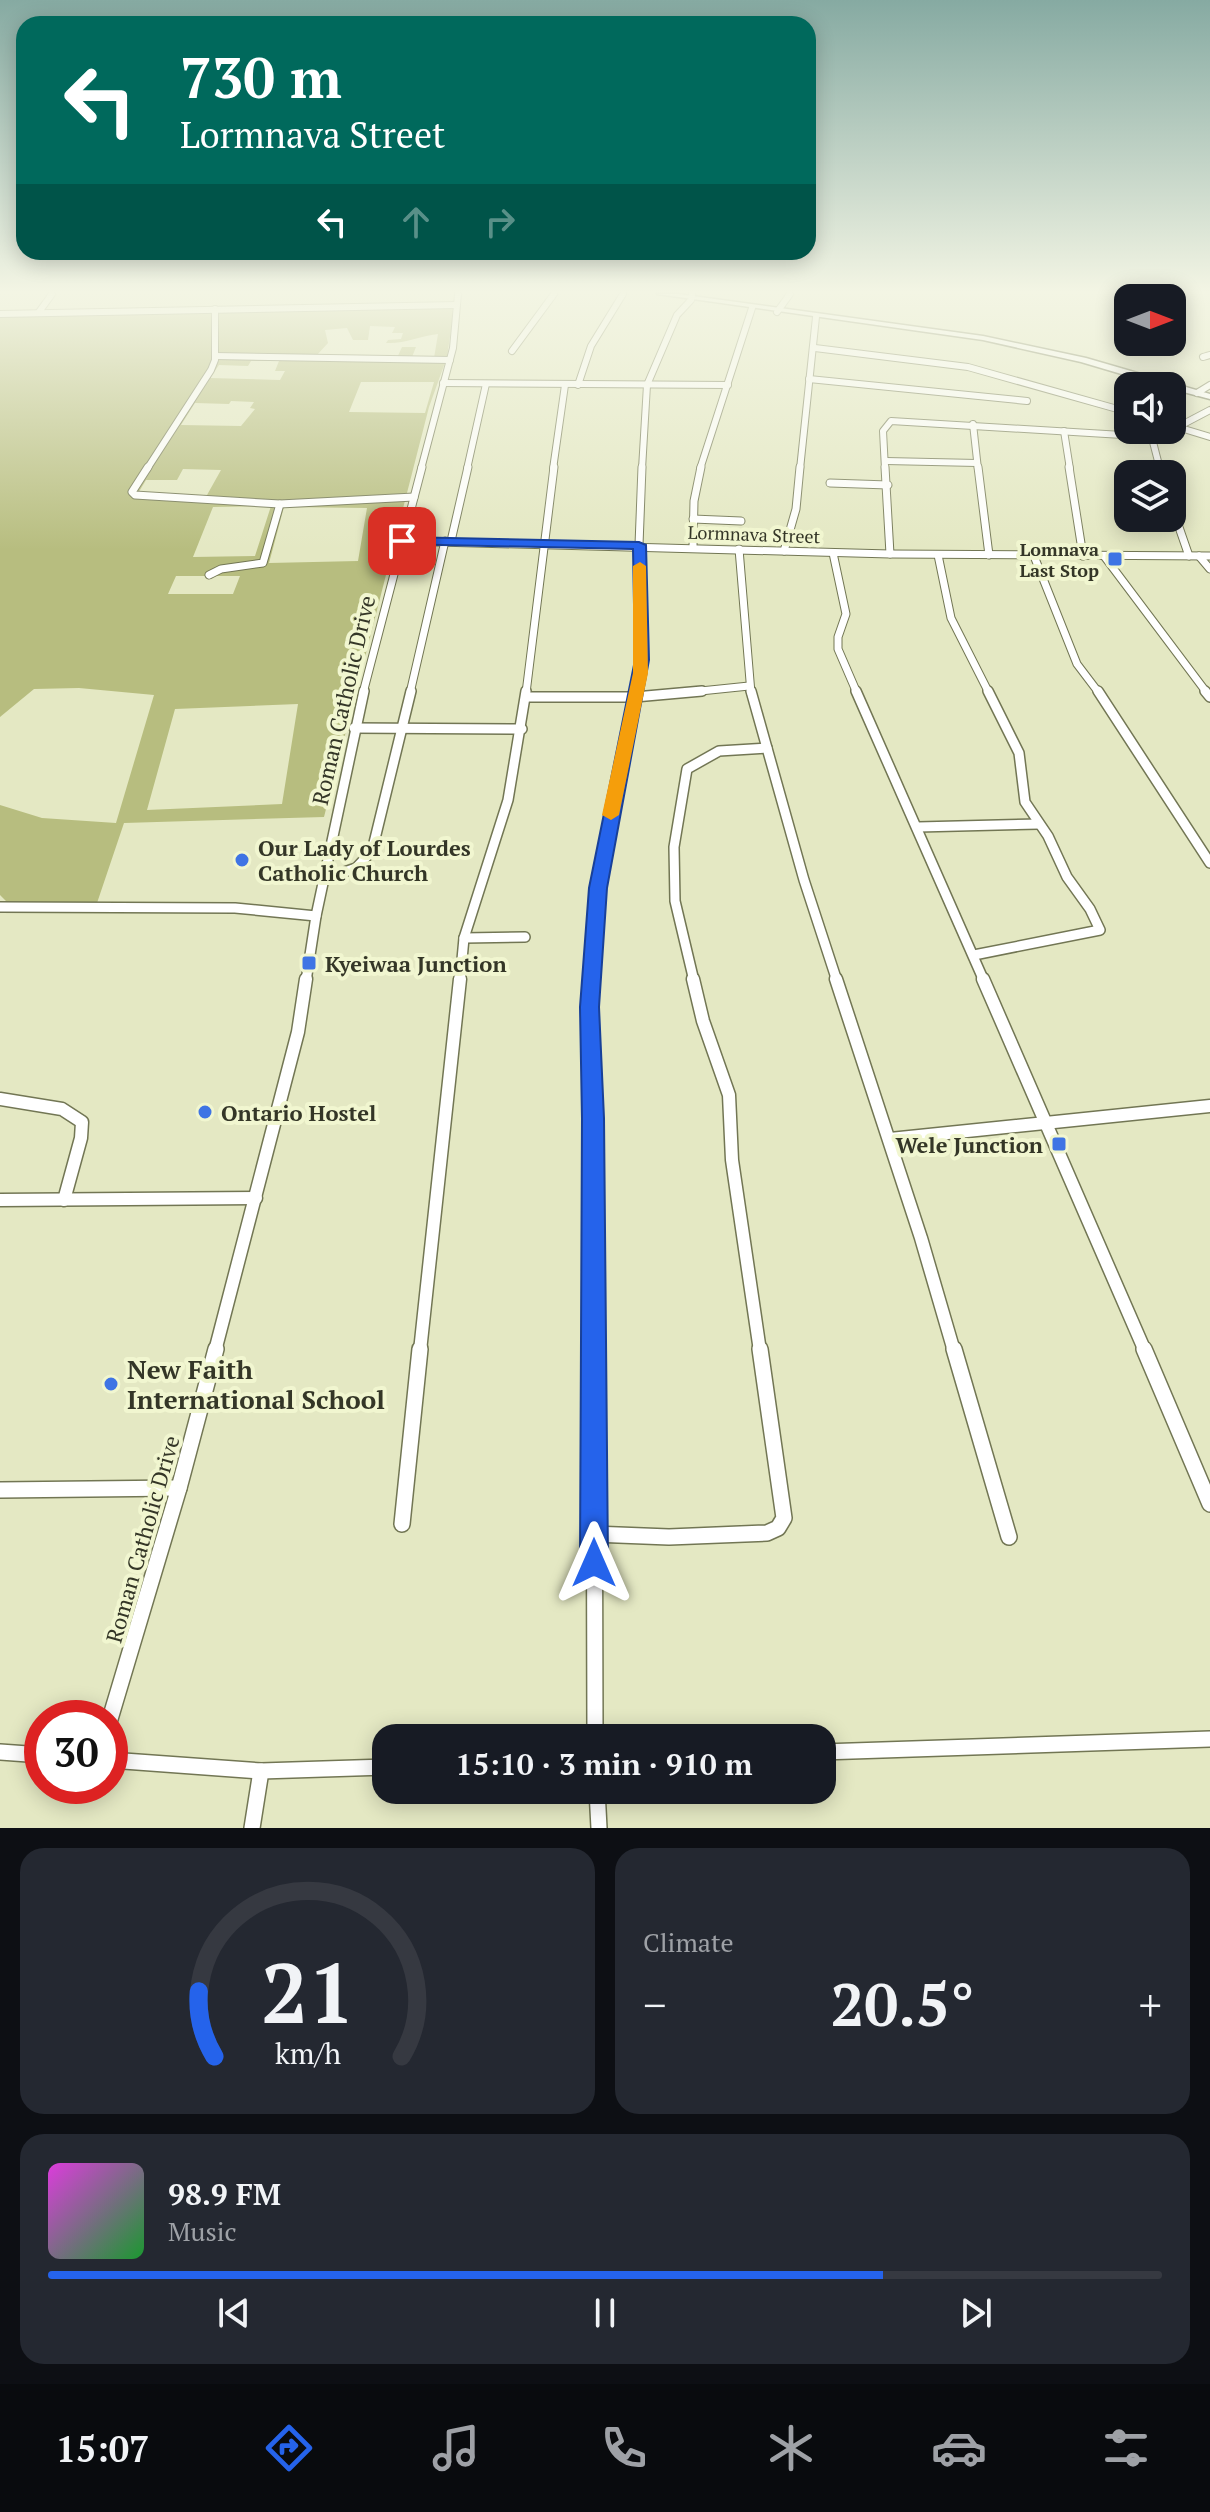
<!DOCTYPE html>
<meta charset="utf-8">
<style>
:root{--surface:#171b24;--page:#242831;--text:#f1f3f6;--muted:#9ea1a6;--line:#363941;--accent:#2563eb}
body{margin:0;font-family:"PT Serif",serif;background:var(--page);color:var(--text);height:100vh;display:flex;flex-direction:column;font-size:30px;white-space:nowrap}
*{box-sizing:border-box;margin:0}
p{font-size:26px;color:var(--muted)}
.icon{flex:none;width:44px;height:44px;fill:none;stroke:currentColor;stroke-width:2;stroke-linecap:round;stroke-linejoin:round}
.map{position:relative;height:1828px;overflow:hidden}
.side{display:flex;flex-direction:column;gap:20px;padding:20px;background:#0d0f14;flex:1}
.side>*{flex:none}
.top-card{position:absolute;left:16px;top:16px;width:800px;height:244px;border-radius:24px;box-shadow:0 4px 20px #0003;background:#00695c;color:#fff;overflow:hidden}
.needle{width:52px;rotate:90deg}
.controls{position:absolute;left:1114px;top:284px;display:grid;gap:16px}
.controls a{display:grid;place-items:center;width:72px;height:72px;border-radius:16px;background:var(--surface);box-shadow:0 4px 20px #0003;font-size:40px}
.speed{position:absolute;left:24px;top:1700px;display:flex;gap:16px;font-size:40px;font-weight:700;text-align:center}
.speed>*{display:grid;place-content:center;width:104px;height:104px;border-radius:50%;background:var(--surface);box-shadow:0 4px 20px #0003;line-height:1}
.speed .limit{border:12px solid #d22;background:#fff;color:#111}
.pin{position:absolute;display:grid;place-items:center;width:68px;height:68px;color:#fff;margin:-34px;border-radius:16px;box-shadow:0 4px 12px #0006}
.me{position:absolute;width:88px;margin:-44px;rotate:0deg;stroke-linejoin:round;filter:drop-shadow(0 0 6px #0008)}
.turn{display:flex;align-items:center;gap:28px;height:168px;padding:0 32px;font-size:36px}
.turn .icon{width:104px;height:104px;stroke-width:2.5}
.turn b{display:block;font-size:56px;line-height:68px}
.lanes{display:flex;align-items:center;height:76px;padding:0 32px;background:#0003;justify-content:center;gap:40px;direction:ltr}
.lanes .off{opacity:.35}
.big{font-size:60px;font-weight:700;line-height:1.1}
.side .widget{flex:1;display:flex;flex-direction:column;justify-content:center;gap:12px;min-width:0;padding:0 28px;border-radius:24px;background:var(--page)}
.side .dial{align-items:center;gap:0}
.dial svg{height:208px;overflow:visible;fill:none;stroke:var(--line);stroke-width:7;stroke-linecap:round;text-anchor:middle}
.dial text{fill:var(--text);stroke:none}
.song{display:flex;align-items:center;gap:24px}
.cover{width:96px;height:96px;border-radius:12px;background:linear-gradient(135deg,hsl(300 70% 55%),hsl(130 70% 35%))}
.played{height:8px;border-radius:4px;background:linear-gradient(90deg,var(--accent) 75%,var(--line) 75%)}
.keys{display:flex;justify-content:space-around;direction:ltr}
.heat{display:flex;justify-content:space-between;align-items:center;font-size:44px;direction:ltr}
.side .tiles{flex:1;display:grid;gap:20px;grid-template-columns:1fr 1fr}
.widget:last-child{grid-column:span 2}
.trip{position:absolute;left:372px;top:1724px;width:464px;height:80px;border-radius:24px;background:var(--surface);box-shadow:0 4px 20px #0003;font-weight:700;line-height:80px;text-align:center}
.tabs{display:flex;height:128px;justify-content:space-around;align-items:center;background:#090b0e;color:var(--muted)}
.tabs .icon{width:56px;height:56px}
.tabs .selected{color:var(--accent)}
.tabs b{font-size:36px;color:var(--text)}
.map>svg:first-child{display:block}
</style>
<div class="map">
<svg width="1210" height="1828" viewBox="0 0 1210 1828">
<rect width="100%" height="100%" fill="#e4e8c3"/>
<path fill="#b7bd7f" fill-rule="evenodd" d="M454,308l-7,49 -18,50 -105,410 -200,6 -27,80 -90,-1 -7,-7v-90l42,13 74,5 38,-128 -75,-7 -45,1 -34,28v-400zM370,326l25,1 -3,6h11l-2,6 -13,1 -2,3c19,1 33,-7 52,-9l-4,24 -22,-1 4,-10h-14l-5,11 -80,-3 11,-12 -3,-13 22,-2 6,12h15zM251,361h28l-4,10h10l-5,9 -70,-2 9,-13 29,1zM361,382h73l-9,31 -76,-1zM231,401l23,1 -4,6 5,1 -14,17 -60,-1 14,-22 34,1zM183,469l38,1 -14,25h-70l9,-15h31zM271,506l-16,50 -62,1 20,-50zM284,507l83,1 -9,53 -89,2zM176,576h64l-7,18h-65zM298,704l-16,100 -135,6 28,-101z"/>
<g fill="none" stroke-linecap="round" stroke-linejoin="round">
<defs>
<g id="street-far4">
<path d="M39,312l13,-18"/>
<path d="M777,312l13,-18"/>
<path d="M0,314l456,-9"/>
<path d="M815,348l153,19 160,45"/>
<path d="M512,351l42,-57"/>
<path d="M215,356l235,4"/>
<path d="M1203,357l7,-2"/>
<path d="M809,379l218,22"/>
<path d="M443,383l285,2"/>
<path d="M578,385l13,-39 32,-52"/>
<path d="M1197,393l13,-8"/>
<path d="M973,424l5,45"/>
<path d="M1174,426l36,11"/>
<path d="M1172,430l38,-20"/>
<path d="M1064,431l6,38"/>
<path d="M886,461l91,2"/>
<path d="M147,469l64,-99 4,-10v-51"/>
<path d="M421,469l32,-121 5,-54"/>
<path d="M467,469l19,-85"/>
<path d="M553,469l12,-84"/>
<path d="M642,469l5,-84 30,-70 14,-15 1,-6"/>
<path d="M700,469l52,-161"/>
<path d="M800,469l16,-152"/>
<path d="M885,469l-2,-38 8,-10 264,16"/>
<path d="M1160,469l-7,-27 2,-5 17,-7"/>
</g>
<g id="street-far3">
<path d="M148,467l-16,25 3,3 145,9 134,-7"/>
<path d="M885,467l5,87"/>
<path d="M978,467l11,88"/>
<path d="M1069,467l14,89"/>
<path d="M1159,467l2,7"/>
<path d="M830,483l58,2"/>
<path d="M1172,507l17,49"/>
<path d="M693,519l48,2"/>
<path d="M402,541l488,13 320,2"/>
<path d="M451,541l17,-74"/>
<path d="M693,547l1,-46 7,-34"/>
<path d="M739,549l12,144"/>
<path d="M784,551l12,-42 4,-42"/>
<path d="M833,553l13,61 -8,23v12l19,44"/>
<path d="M938,555l13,63 38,75"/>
<path d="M1034,556l43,108 22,29"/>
<path d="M1104,556l103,137"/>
<path d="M1199,556l11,13"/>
<path d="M209,575l12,-6 42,-6 17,-59"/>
<path d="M363,693l59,-226"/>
<path d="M410,693l35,-152"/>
<path d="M526,693l28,-226"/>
<path d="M636,693l6,-33 -3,-115 3,-78"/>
<path d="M681,693l68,-7"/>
</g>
<g id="street-far2">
<path d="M751,691l53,189 33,101"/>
<path d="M856,691l128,290"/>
<path d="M1098,691l112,172"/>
<path d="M1205,691l5,6"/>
<path d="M526,697h109l67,-6"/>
<path d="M354,728l168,1"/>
<path d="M918,827l121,-3"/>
<path d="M324,879l32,-11 16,-17 39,-160"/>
<path d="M0,907l235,1 81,8"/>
<path d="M464,938l61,-1"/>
<path d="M974,955l126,-25 -10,-21 -23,-32 -19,-41 -23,-34 -6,-49 -31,-62"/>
<path d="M306,981l10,-65 48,-225"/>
<path d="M460,981l4,-43 44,-138 18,-109"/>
<path d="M592,981l6,-93 38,-197"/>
<path d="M694,981l-19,-80 -1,-54 13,-78 32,-18 48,-3"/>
</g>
<g id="street-far1">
<path d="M592,979l2,372"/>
<path d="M693,979l10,42 26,74 3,65 28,191"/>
<path d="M836,979l85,259 33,113"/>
<path d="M983,979l162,372"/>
<path d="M0,1099l62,10 20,13 -1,16 -17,62"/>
<path d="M890,1139l320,-33"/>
<path d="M0,1200l256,-2"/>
<path d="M215,1351l83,-319 8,-53"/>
<path d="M420,1351l40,-372"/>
</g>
<g id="street">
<path d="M594,1349l1,389"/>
<path d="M954,1349l55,188"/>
<path d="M1144,1349l66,155"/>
<path d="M0,1490l179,-2"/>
<path d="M402,1524l18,-175"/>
<path d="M593,1534l76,3 98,-4 11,-5 6,-10 -24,-169"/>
<path d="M110,1719l69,-231 37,-139"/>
<path d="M0,1752l42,3"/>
<path d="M822,1752l388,-13"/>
<path d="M110,1760l151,11 125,-4"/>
<path d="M597,1790l2,38"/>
<path d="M252,1828l9,-57"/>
</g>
<path id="secondary" d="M657,294h21l305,42 103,22 124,36v5l-38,-10v-3h-10l-81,-24 -98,-22z"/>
</defs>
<use href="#street-far4" stroke="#727654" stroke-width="8"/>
<use href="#street-far3" stroke="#727654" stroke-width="9"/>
<use href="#street-far2" stroke="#727654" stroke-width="12"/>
<use href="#street-far1" stroke="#727654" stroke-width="15"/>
<use href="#street" stroke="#727654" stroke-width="18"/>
<use href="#secondary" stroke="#727654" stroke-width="3"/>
<use href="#street-far4" stroke="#fff" stroke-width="6"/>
<use href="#street-far3" stroke="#fff" stroke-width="7"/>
<use href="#street-far2" stroke="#fff" stroke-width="9"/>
<use href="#street-far1" stroke="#fff" stroke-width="12"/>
<use href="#street" stroke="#fff" stroke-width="15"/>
<use href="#secondary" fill="#fff" fill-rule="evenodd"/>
</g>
<linearGradient id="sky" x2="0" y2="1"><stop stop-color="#86aaa2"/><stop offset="0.53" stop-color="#f3f5e4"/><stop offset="1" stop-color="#f3f5e4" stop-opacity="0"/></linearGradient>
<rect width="1210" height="550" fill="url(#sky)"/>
<path fill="#2563eb" stroke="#184099" stroke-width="2" d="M402,537l237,5 7,3 3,115 -42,228 -8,119 5,111 4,445 -5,10 -9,4 -10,-4 -4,-10 2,-445 -2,-111 9,-119 46,-228 -2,-111 -235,-5v-5z"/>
<path fill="#f59e0b" d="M640,562l6,4 2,107 -29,142 -8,5 -9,-5 31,-142v-107z"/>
<g fill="#3f74e4" stroke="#f1f6d0" stroke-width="3">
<rect x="1107" y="551" width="16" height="16" rx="4"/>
<circle cx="242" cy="860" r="8"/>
<rect x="301" y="955" width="16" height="16" rx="4"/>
<circle cx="205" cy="1112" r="8"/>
<rect x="1051" y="1136" width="16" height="16" rx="4"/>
<circle cx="111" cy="1384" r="8"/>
</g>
<g text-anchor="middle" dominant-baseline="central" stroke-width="8" stroke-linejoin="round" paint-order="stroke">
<g font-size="18" fill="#343627" stroke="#f1f6d0">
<text transform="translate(754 534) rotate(2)">Lormnava Street</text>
</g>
<g font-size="18" font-weight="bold" fill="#343627" stroke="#f1f6d0" text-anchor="end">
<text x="1099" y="549">Lomnava<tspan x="1099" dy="21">Last Stop</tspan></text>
</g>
<g font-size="22" fill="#343627" stroke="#f1f6d0">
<text transform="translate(343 700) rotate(-77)">Roman Catholic Drive</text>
<text transform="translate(142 1539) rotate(-74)">Roman Catholic Drive</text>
</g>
<g font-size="22" font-weight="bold" fill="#343627" stroke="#f1f6d0" text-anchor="start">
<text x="258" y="847">Our Lady of Lourdes<tspan x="258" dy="25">Catholic Church</tspan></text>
<text x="325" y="963">Kyeiwaa Junction</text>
<text x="221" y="1112">Ontario Hostel</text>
<text x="1043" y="1144" text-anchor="end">Wele Junction</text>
</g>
<g font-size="26" font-weight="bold" fill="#343627" stroke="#f1f6d0" text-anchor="start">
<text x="127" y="1369">New Faith<tspan x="127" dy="30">International School</tspan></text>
</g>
</g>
</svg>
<div class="controls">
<a><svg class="needle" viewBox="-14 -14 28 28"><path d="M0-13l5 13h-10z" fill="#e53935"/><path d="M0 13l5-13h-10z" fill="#9ea1a6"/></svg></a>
<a><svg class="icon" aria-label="sound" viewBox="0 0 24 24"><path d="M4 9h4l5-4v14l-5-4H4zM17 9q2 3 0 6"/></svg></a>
<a><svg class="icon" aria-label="layers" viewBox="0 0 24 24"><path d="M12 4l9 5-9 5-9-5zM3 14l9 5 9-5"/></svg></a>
</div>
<div class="speed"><div class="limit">30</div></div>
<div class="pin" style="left:402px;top:541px;background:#d93025"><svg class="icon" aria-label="arrive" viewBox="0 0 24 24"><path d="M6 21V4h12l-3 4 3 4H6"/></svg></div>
<svg class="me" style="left:594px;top:1563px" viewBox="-20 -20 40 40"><path d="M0-17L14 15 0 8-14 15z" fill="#2563eb" stroke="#fff" stroke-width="4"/></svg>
<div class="trip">15:10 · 3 min · 910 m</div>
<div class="top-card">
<div class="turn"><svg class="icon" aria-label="left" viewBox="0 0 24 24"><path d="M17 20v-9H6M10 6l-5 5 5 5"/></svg><div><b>730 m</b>Lormnava Street</div></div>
<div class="lanes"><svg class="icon" aria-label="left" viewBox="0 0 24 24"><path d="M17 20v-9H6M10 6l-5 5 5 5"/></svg><svg class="icon off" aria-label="ahead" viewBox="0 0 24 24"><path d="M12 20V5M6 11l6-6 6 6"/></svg><svg class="icon off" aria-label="right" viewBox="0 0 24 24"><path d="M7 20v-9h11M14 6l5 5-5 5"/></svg></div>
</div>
</div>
<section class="side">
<div class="tiles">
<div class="widget dial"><svg viewBox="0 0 100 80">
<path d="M14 69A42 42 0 1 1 86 69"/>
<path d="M14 69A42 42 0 0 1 8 44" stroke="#2563eb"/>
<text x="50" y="56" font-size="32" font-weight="700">21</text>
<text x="50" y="72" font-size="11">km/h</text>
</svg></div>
<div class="widget"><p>Climate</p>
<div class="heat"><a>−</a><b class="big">20.5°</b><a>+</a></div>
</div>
<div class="widget">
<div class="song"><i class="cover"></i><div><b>98.9 FM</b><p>Music</p></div></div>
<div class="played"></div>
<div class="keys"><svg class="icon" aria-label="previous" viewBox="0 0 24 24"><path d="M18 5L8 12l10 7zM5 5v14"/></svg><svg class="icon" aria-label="pause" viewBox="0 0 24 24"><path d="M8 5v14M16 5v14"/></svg><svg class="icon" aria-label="next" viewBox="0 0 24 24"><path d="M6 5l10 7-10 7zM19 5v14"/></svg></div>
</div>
</div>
</section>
<nav class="tabs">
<b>15:07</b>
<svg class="icon selected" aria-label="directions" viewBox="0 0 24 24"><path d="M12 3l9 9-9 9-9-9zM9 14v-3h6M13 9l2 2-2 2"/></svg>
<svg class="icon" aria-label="music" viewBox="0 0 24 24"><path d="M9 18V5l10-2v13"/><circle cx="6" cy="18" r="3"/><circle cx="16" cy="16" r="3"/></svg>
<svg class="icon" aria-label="phone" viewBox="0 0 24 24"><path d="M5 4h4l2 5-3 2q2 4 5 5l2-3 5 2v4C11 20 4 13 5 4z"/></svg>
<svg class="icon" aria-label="climate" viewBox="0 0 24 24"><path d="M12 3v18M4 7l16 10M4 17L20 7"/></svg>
<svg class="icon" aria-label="car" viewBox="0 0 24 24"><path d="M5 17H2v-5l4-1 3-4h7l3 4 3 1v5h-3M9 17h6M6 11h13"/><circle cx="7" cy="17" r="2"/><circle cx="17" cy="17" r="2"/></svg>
<svg class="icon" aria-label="filters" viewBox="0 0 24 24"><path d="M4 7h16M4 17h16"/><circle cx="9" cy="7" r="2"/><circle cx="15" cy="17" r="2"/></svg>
</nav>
